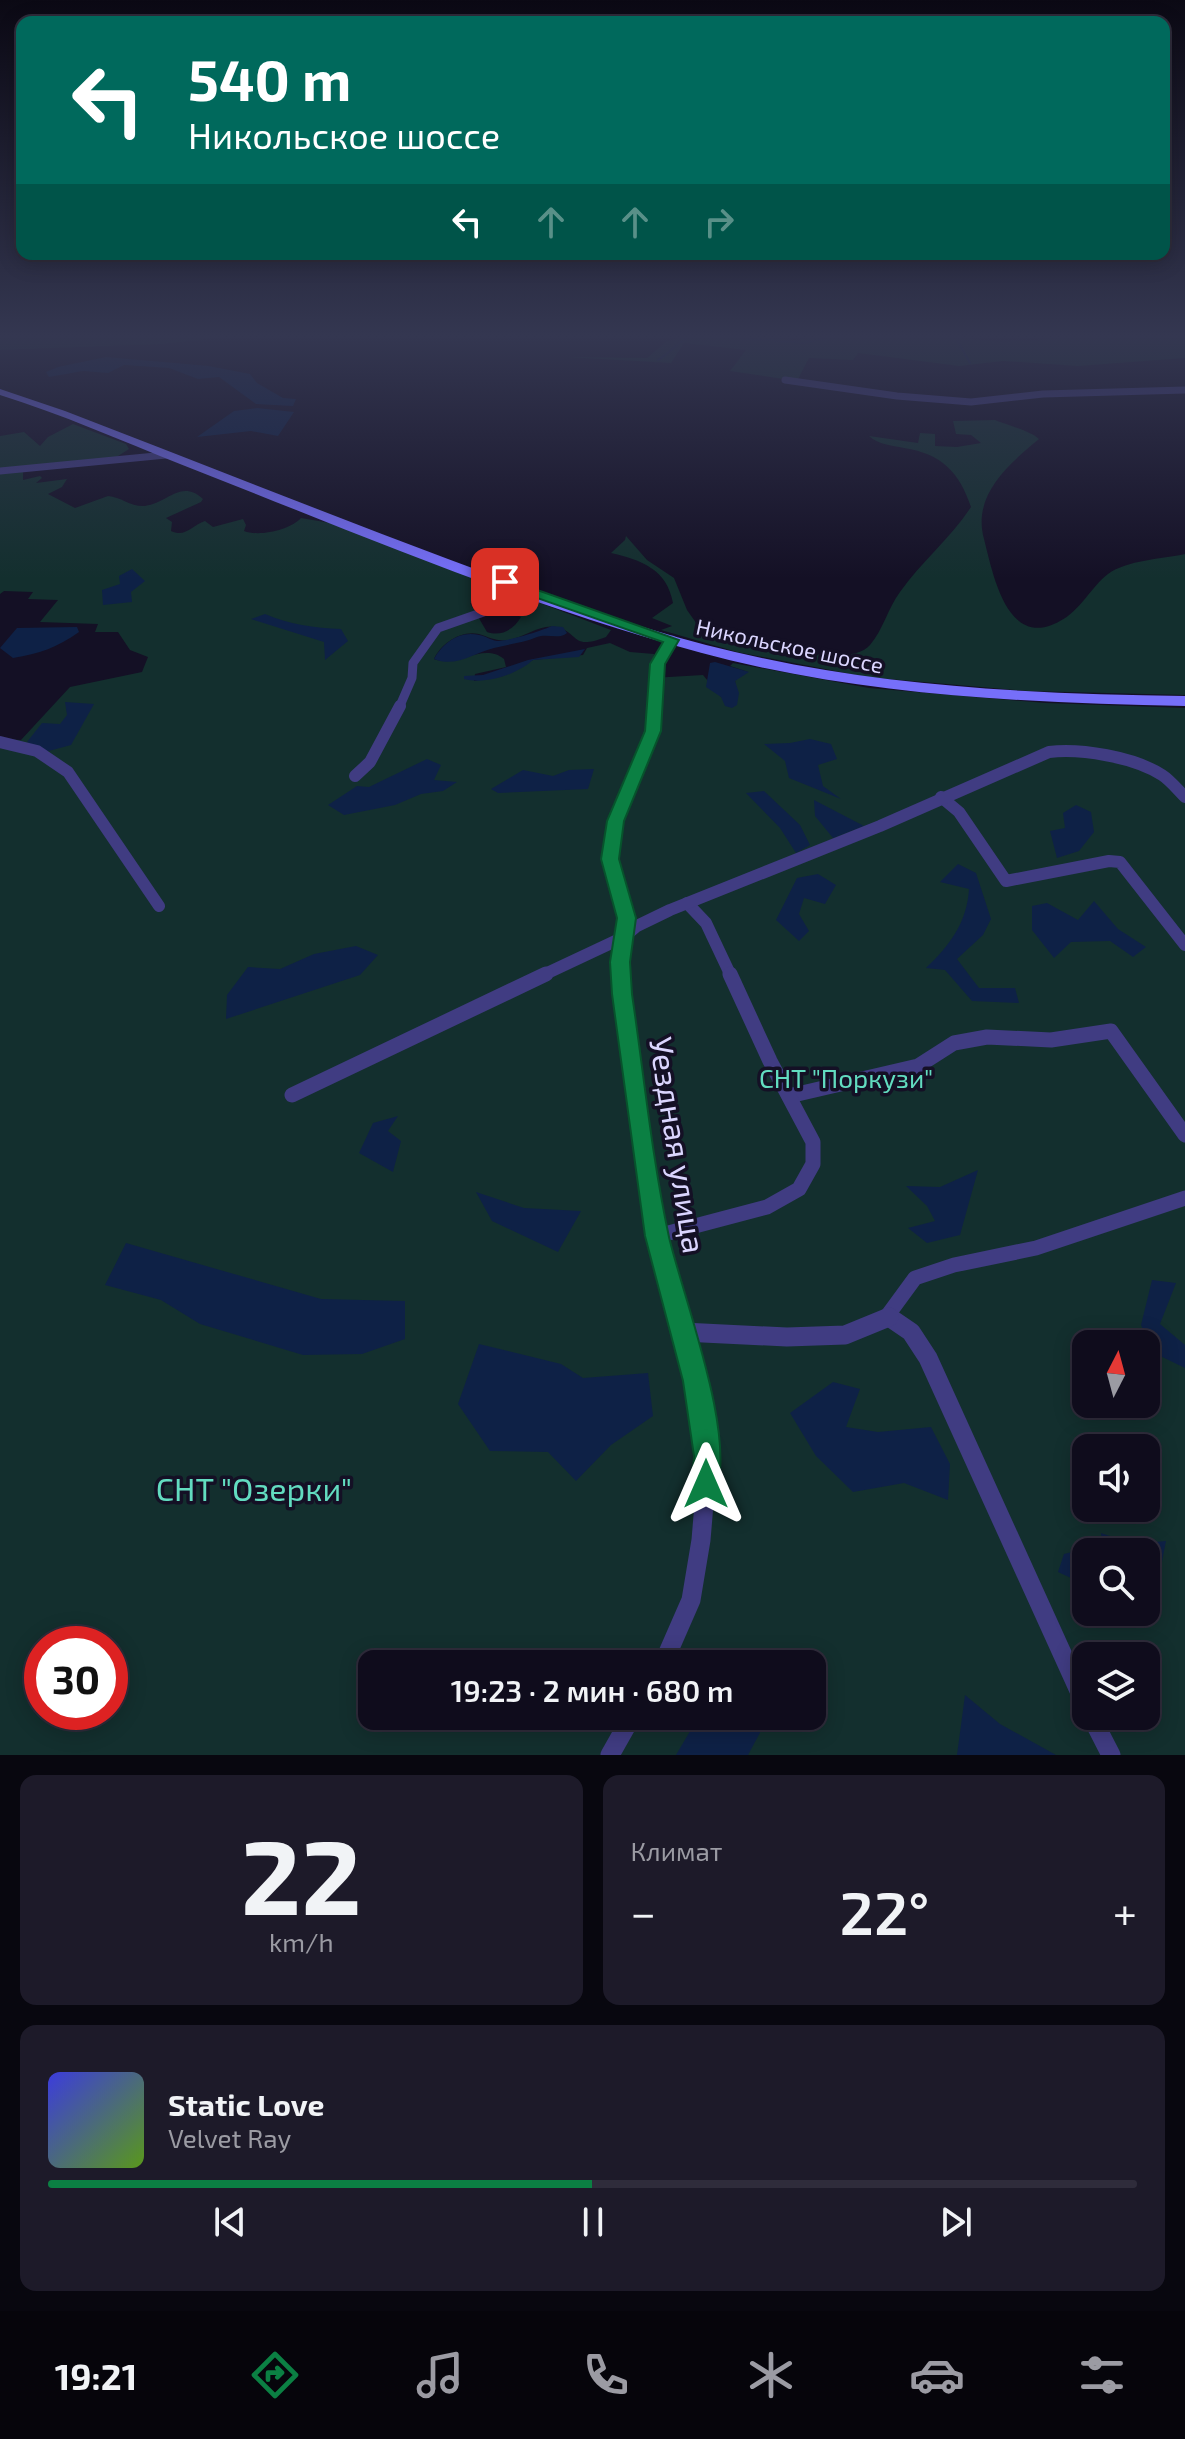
<!DOCTYPE html>
<html lang="ru">
<meta charset="utf-8">
<style>
:root{--surface:#0f0c1c;--page:#1d1a29;--text:#f1f3f6;--muted:#9b9ba3;--line:#2f2c3b;--accent:#0b8043}
body{margin:0;font-family:"Exo 2",sans-serif;background:var(--page);color:var(--text);height:100vh;display:flex;flex-direction:column;font-size:30px;white-space:nowrap}
*{box-sizing:border-box;margin:0}
p{font-size:26px;color:var(--muted)}
.icon{flex:none;width:44px;height:44px;fill:none;stroke:currentColor;stroke-width:2;stroke-linecap:round;stroke-linejoin:round}
.map{position:relative;height:1755px;overflow:hidden}
.drawer{display:flex;flex-direction:column;gap:20px;padding:20px;background:#08070f;flex:1}
.drawer>*{flex:none}
.guide{position:absolute;left:16px;top:16px;width:1154px;height:244px;border-radius:16px;box-shadow:0 4px 20px #0003,0 0 0 2px var(--line);background:#00695c;color:#fff;overflow:hidden}
.needle{width:52px;rotate:6deg}
.fabs{position:absolute;left:1072px;top:1330px;display:grid;gap:16px}
.fabs a{display:grid;place-items:center;width:88px;height:88px;border-radius:16px;background:var(--surface);box-shadow:0 4px 20px #0003,0 0 0 2px var(--line);font-size:40px}
.speed{position:absolute;left:24px;top:1626px;display:flex;gap:16px;font-size:40px;font-weight:700;text-align:center}
.speed>*{display:grid;place-content:center;width:104px;height:104px;border-radius:50%;background:var(--surface);box-shadow:0 4px 20px #0003,0 0 0 2px var(--line);line-height:1}
.speed .limit{border:12px solid #d22;background:#fff;color:#111}
.pin{position:absolute;display:grid;place-items:center;width:68px;height:68px;color:#fff;margin:-34px;border-radius:16px;box-shadow:0 4px 12px #0006}
.me{position:absolute;width:88px;margin:-44px;rotate:0deg;stroke-linejoin:round;filter:drop-shadow(0 0 6px #0008)}
.turn{display:flex;align-items:center;gap:28px;height:168px;padding:0 40px;font-size:36px}
.turn .icon{width:104px;height:104px;stroke-width:2.5}
.turn b{display:block;font-size:56px;line-height:68px}
.lanes{display:flex;align-items:center;height:76px;padding:0 40px;background:#0003;justify-content:center;gap:40px;direction:ltr}
.lanes .off{opacity:.35}
.big{font-size:60px;font-weight:600;line-height:1.1}
.drawer .card{flex:1;display:flex;flex-direction:column;justify-content:center;gap:12px;min-width:0;padding:0 28px;border-radius:16px;background:var(--page)}
.drawer .dial{align-items:center;gap:0}
.dial b{font-size:104px;line-height:1}
.song{display:flex;align-items:center;gap:24px}
.cover{width:96px;height:96px;border-radius:12px;background:linear-gradient(135deg,hsl(240 70% 55%),hsl(90 70% 35%))}
.played{height:8px;border-radius:4px;background:linear-gradient(90deg,var(--accent) 50%,var(--line) 50%)}
.keys{display:flex;justify-content:space-around;direction:ltr}
.heat{display:flex;justify-content:space-between;align-items:center;font-size:44px;direction:ltr}
.drawer .tiles{flex:1;display:grid;gap:20px;grid-template-columns:1fr 1fr}
.card:last-child{grid-column:span 2}
.trip{position:absolute;left:358px;top:1650px;width:468px;height:80px;border-radius:16px;background:var(--surface);box-shadow:0 4px 20px #0003,0 0 0 2px var(--line);font-weight:600;line-height:80px;text-align:center}
.dock{display:flex;height:128px;justify-content:space-around;align-items:center;background:#06050b;color:var(--muted)}
.dock .icon{width:56px;height:56px}
.dock .current{color:var(--accent)}
.dock b{font-size:36px;color:var(--text)}
.map>svg:first-child{display:block}
</style>
<div class="map">
<svg width="1185" height="1755" viewBox="0 0 1185 1755">
<rect width="100%" height="100%" fill="#141025"/>
<g fill="#132f2e" fill-rule="evenodd">
<path d="M0,333h254l-91,11 -163,6z"/>
<path d="M697,333l99,7 41,-7h121c12,13 97,9 112,0h115v25l-107,8 -75,-5 -44,5 -101,-13 -5,7 -44,-2 -12,23 -67,-10 16,-21 -62,-7 -13,20 -105,-6 81,1 20,-17z"/>
<path d="M995,420c12,5 36,11 44,19 -31,26 -67,56 -55,100 9,35 23,112 76,82 20,-10 31,-34 48,-47 19,-14 54,-15 77,-20v141l-157,-4 -162,-14 -129,-25 -76,-22 11,-4 -20,-8 21,-15c-6,-34 -32,-43 -62,-50l14,-13 1,-4 21,24 27,18 13,32 12,17c32,9 148,46 171,18 13,-15 18,-37 30,-53 21,-30 50,-53 71,-85 -12,-35 -29,-53 -67,-59 -13,-3 -25,-3 -35,-12l49,7 2,-10 15,1v12l22,1 24,-4 -10,-8 -15,-1 -3,-13z"/>
<path d="M73,424l53,20 3,5 -14,9 -92,13v9l17,-4 2,2 -6,5 31,-4 -5,8 -14,7 27,14 33,-12c13,1 23,11 37,10 23,-3 36,-27 58,-7l-2,3 -35,16 6,4 -1,9c15,7 21,-6 34,-10l8,6 30,-8 3,6 -2,6c15,6 46,-1 57,-13l29,5 178,66 4,5 -2,6 -22,7 -18,-4 17,29c15,5 27,-3 34,-15l-17,-8 23,-11 84,32 -5,7c-36,14 -26,-5 -50,-10 -16,-3 -31,10 -47,13 -12,2 -20,-3 -30,-6 -19,-4 -38,10 -45,25 24,9 49,-17 70,0l2,8 -31,7 -1,7 29,-5 30,-16 50,-5 4,-7 23,-5 20,9 24,2 -2,24 51,-3 18,22 16,4 -2,-21 13,-8 -18,-6 3,-3 136,25 177,15 139,5v1047h-1185v-1016l21,1 49,-53 72,-15 6,-15 -18,-7 -12,-18h-23l3,-8 -58,-2 18,-22 -30,-1 5,-7 -29,-1 -4,3v-158l24,-4 16,14 8,-9zM1086,1344h60v60h-60zM1086,1448h60v60h-60zM1086,1552h60v60h-60zM42,1644h68v68h-68zM1086,1656h60v60h-60zM372,1664h440v52h-440z"/>
</g>
<g fill="#0e2146">
<path d="M106,357l103,9 41,8 7,9 26,15 13,1 -3,7 -37,-2 -37,-27 -21,2 -29,-11 -45,-3 -16,8 -25,-2 -34,6 -3,-5 12,-5z"/>
<path d="M257,408l37,4 -16,24 -27,-5 -54,6 37,-26z"/>
<path d="M132,569l13,12 -14,11 1,10 -29,3 -1,-15 18,-6 -1,-8z"/>
<path d="M265,614c23,10 50,14 76,15l7,12 -23,19 -1,-18 -73,-23z"/>
<path d="M552,626l11,1 4,6c-9,7 -20,0 -30,4 -14,6 -28,7 -43,11 -20,5 -38,20 -60,11 8,-15 25,-29 45,-24 7,1 11,5 18,6 12,0 44,-10 55,-15z"/>
<path d="M77,627l2,5c-21,15 -40,22 -66,26l-13,-10 17,-20z"/>
<path d="M585,649l-6,8 -46,3c-16,14 -46,25 -69,19v-3l19,-1 45,-15z"/>
<path d="M715,662l34,10 -14,9 4,12 -2,12 -5,3 -7,-2 -4,-9 -15,-10 4,-24z"/>
<path d="M65,702l29,2 -23,41 -26,7 -18,-10 15,-19 18,1 7,-9z"/>
<path d="M810,739l21,5 6,15 -19,6 5,21 18,13 -52,-21 -4,-17 -21,-17 26,-1z"/>
<path d="M427,759l14,6 -7,15 23,2 -14,9 -22,3 -26,11 -51,10 -16,-10 29,-19 12,1z"/>
<path d="M594,769l-6,20 -90,4 -7,-4 32,-19 30,6 16,-6z"/>
<path d="M764,791l36,34 10,20 -14,8 -16,-25 -34,-35z"/>
<path d="M814,800l50,26 -31,12 -18,-22z"/>
<path d="M1076,805l15,7 3,20 -15,19 -22,7 -7,-27 15,-3 -2,-15z"/>
<path d="M958,864l18,9 15,46 -8,16 -26,24 22,29h36l4,15 -47,-2 -27,-31 -19,-2c23,-22 41,-45 43,-79l-29,-7z"/>
<path d="M818,874l18,11 -11,19 -21,-6 -5,16 10,17 -10,10 -23,-21 21,-42z"/>
<path d="M1094,901l24,28 28,18 -13,10 -23,-16 -39,1 -17,16 -22,-28v-24l15,-3 31,17z"/>
<path d="M356,946l22,9 -18,20 -134,44 1,-24 21,-28 32,2 34,-15z"/>
<path d="M398,1116l-10,15 13,10 -8,31 -34,-19 14,-30z"/>
<path d="M978,1170l-18,65 -33,8 -19,-15 27,-7 -8,-15 -21,-20 34,1z"/>
<path d="M476,1192l48,16 57,3 -23,41 -66,-31z"/>
<path d="M126,1243l195,56 84,2v38l-43,15 -59,1 -103,-31 -39,-24 -56,-15z"/>
<path d="M1152,1280l24,3 -16,41 25,21v23l-31,-15 -13,-28z"/>
<path d="M479,1344l82,20 22,14 65,-5 5,43 -42,29 -35,36 -28,-29 -58,-1 -32,-47z"/>
<path d="M833,1382l27,7 -14,38 32,5 53,-5 19,37 -2,36 -44,-17 -51,9 -37,-36 -26,-43z"/>
<path d="M1101,1533l32,11 33,-3 -8,41 -12,14v-44h-60v33l-28,-13 6,-18 24,-6 15,1z"/>
<path d="M965,1695l35,29 56,31h-99z"/>
<path d="M699,1716h64l-1,13 -14,26h-72z"/>
</g>
<g fill="none" stroke-linecap="round" stroke-linejoin="round">
<g stroke="#0e2146" stroke-width="2">
<path d="M953,333l17,30"/>
<path d="M658,360c15,-9 20,-20 38,-26l108,9 43,-10"/>
</g>
<g stroke="#403c82" stroke-width="7">
<path d="M785,380l112,16 74,6 72,-8 142,-4"/>
<path d="M0,471l166,-16"/>
</g>
<g stroke="#403c82" stroke-width="9">
<path d="M399,708l13,-30 1,-15 25,-35 74,-26 17,-11"/>
<path d="M655,708l3,-44 14,-24"/>
</g>
<g stroke="#403c82" stroke-width="12">
<path d="M0,742l37,9 31,21 91,134"/>
<path d="M355,776l15,-14 30,-56"/>
<path d="M941,797l18,15 47,69 103,-20 11,1 65,83"/>
<path d="M687,903l19,20 25,53"/>
<path d="M541,976l83,-39 13,-11 33,-16 210,-84 169,-74c31,-4 85,5 113,23 8,5 16,15 23,22"/>
<path d="M621,976c-1,-19 4,-37 5,-55 0,-27 -20,-52 -16,-79 7,-48 41,-86 45,-136"/>
</g>
<g stroke="#403c82" stroke-width="15">
<path d="M621,974l36,262 22,83"/>
<path d="M292,1095l254,-121"/>
<path d="M789,1096l129,-30 36,-23 33,-6 64,3 60,-9 74,104"/>
<path d="M657,1236l110,-29 32,-18 14,-25v-22l-43,-81 -40,-87"/>
<path d="M885,1319l30,-41 39,-13 82,-17 149,-50"/>
</g>
<g stroke="#403c82" stroke-width="19">
<path d="M889,1317l22,15 17,26 158,348"/>
<path d="M683,1332l104,5 58,-2 44,-18"/>
<path d="M663,1664l28,-64 10,-60 7,-84 -12,-75 -17,-64"/>
<path d="M1091,1716l20,39"/>
<path d="M610,1755l22,-39"/>
</g>
<path fill="#766ffa" fill-rule="evenodd" d="M0,389l65,22c128,49 255,100 383,148 94,35 189,70 287,93 148,35 299,42 450,44v10c-153,-3 -307,-10 -456,-46 -189,-47 -369,-126 -549,-196 -60,-24 -119,-50 -180,-69z"/>
</g>
<linearGradient id="sky" x2="0" y2="1"><stop stop-color="#0b0914"/><stop offset="0.58" stop-color="#343751"/><stop offset="1" stop-color="#343751" stop-opacity="0"/></linearGradient>
<rect width="1185" height="579" fill="url(#sky)"/>
<path fill="#0b8043" stroke="#07532c" stroke-width="2" d="M500,580h9l170,60 -14,24 -4,67 -37,90 -5,38 17,59 -6,44 2,32c12,81 20,164 37,243 14,60 69,202 46,257l-9,4 -10,-4 -4,-10 2,-28 -11,-75 -38,-145 -33,-242 -2,-32 7,-44 -16,-59 6,-38 38,-90 5,-67 13,-22 -163,-57z"/>
<g text-anchor="middle" dominant-baseline="central" stroke-width="7" stroke-linejoin="round" paint-order="stroke">
<g font-size="22" fill="#dad5fe" stroke="#141025">
<text transform="translate(790 645) rotate(12)">Никольское шоссе</text>
</g>
<g font-size="26" fill="#62dcc0" stroke="#141025">
<text x="846" y="1077">СНТ "Поркузи"</text>
</g>
<g font-size="32" fill="#dad5fe" stroke="#141025">
<text transform="translate(679 1145) rotate(81)">Уездная улица</text>
</g>
<g font-size="32" fill="#62dcc0" stroke="#141025">
<text x="254" y="1488">СНТ "Озерки"</text>
</g>
</g>
</svg>
<div class="fabs">
<a><svg class="needle" viewBox="-14 -14 28 28"><path d="M0-13l5 13h-10z" fill="#e53935"/><path d="M0 13l5-13h-10z" fill="#9b9ba3"/></svg></a>
<a><svg class="icon" aria-label="sound" viewBox="0 0 24 24"><path d="M4 9h4l5-4v14l-5-4H4zM17 9q2 3 0 6"/></svg></a>
<a><svg class="icon" aria-label="search" viewBox="0 0 24 24"><circle cx="10" cy="10" r="6"/><path d="M15 15l6 6"/></svg></a>
<a><svg class="icon" aria-label="layers" viewBox="0 0 24 24"><path d="M12 4l9 5-9 5-9-5zM3 14l9 5 9-5"/></svg></a>
</div>
<div class="speed"><div class="limit">30</div></div>
<div class="pin" style="left:505px;top:582px;background:#d93025"><svg class="icon" aria-label="arrive" viewBox="0 0 24 24"><path d="M6 21V4h12l-3 4 3 4H6"/></svg></div>
<svg class="me" style="left:706px;top:1484px" viewBox="-20 -20 40 40"><path d="M0-17L14 15 0 8-14 15z" fill="#0b8043" stroke="#fff" stroke-width="4"/></svg>
<div class="trip">19:23 · 2 мин · 680 m</div>
<div class="guide">
<div class="turn"><svg class="icon" aria-label="left" viewBox="0 0 24 24"><path d="M17 20v-9H6M10 6l-5 5 5 5"/></svg><div><b>540 m</b>Никольское шоссе</div></div>
<div class="lanes"><svg class="icon" aria-label="left" viewBox="0 0 24 24"><path d="M17 20v-9H6M10 6l-5 5 5 5"/></svg><svg class="icon off" aria-label="ahead" viewBox="0 0 24 24"><path d="M12 20V5M6 11l6-6 6 6"/></svg><svg class="icon off" aria-label="ahead" viewBox="0 0 24 24"><path d="M12 20V5M6 11l6-6 6 6"/></svg><svg class="icon off" aria-label="right" viewBox="0 0 24 24"><path d="M7 20v-9h11M14 6l5 5-5 5"/></svg></div>
</div>
</div>
<section class="drawer">
<div class="tiles">
<div class="card dial"><b>22</b><p>km/h</p></div>
<div class="card"><p>Климат</p>
<div class="heat"><a>−</a><b class="big">22°</b><a>+</a></div>
</div>
<div class="card">
<div class="song"><i class="cover"></i><div><b>Static Love</b><p>Velvet Ray</p></div></div>
<div class="played"></div>
<div class="keys"><svg class="icon" aria-label="previous" viewBox="0 0 24 24"><path d="M18 5L8 12l10 7zM5 5v14"/></svg><svg class="icon" aria-label="pause" viewBox="0 0 24 24"><path d="M8 5v14M16 5v14"/></svg><svg class="icon" aria-label="next" viewBox="0 0 24 24"><path d="M6 5l10 7-10 7zM19 5v14"/></svg></div>
</div>
</div>
</section>
<nav class="dock">
<b>19:21</b>
<svg class="icon current" aria-label="directions" viewBox="0 0 24 24"><path d="M12 3l9 9-9 9-9-9zM9 14v-3h6M13 9l2 2-2 2"/></svg>
<svg class="icon" aria-label="music" viewBox="0 0 24 24"><path d="M9 18V5l10-2v13"/><circle cx="6" cy="18" r="3"/><circle cx="16" cy="16" r="3"/></svg>
<svg class="icon" aria-label="phone" viewBox="0 0 24 24"><path d="M5 4h4l2 5-3 2q2 4 5 5l2-3 5 2v4C11 20 4 13 5 4z"/></svg>
<svg class="icon" aria-label="climate" viewBox="0 0 24 24"><path d="M12 3v18M4 7l16 10M4 17L20 7"/></svg>
<svg class="icon" aria-label="car" viewBox="0 0 24 24"><path d="M5 17H2v-5l4-1 3-4h7l3 4 3 1v5h-3M9 17h6M6 11h13"/><circle cx="7" cy="17" r="2"/><circle cx="17" cy="17" r="2"/></svg>
<svg class="icon" aria-label="filters" viewBox="0 0 24 24"><path d="M4 7h16M4 17h16"/><circle cx="9" cy="7" r="2"/><circle cx="15" cy="17" r="2"/></svg>
</nav>
